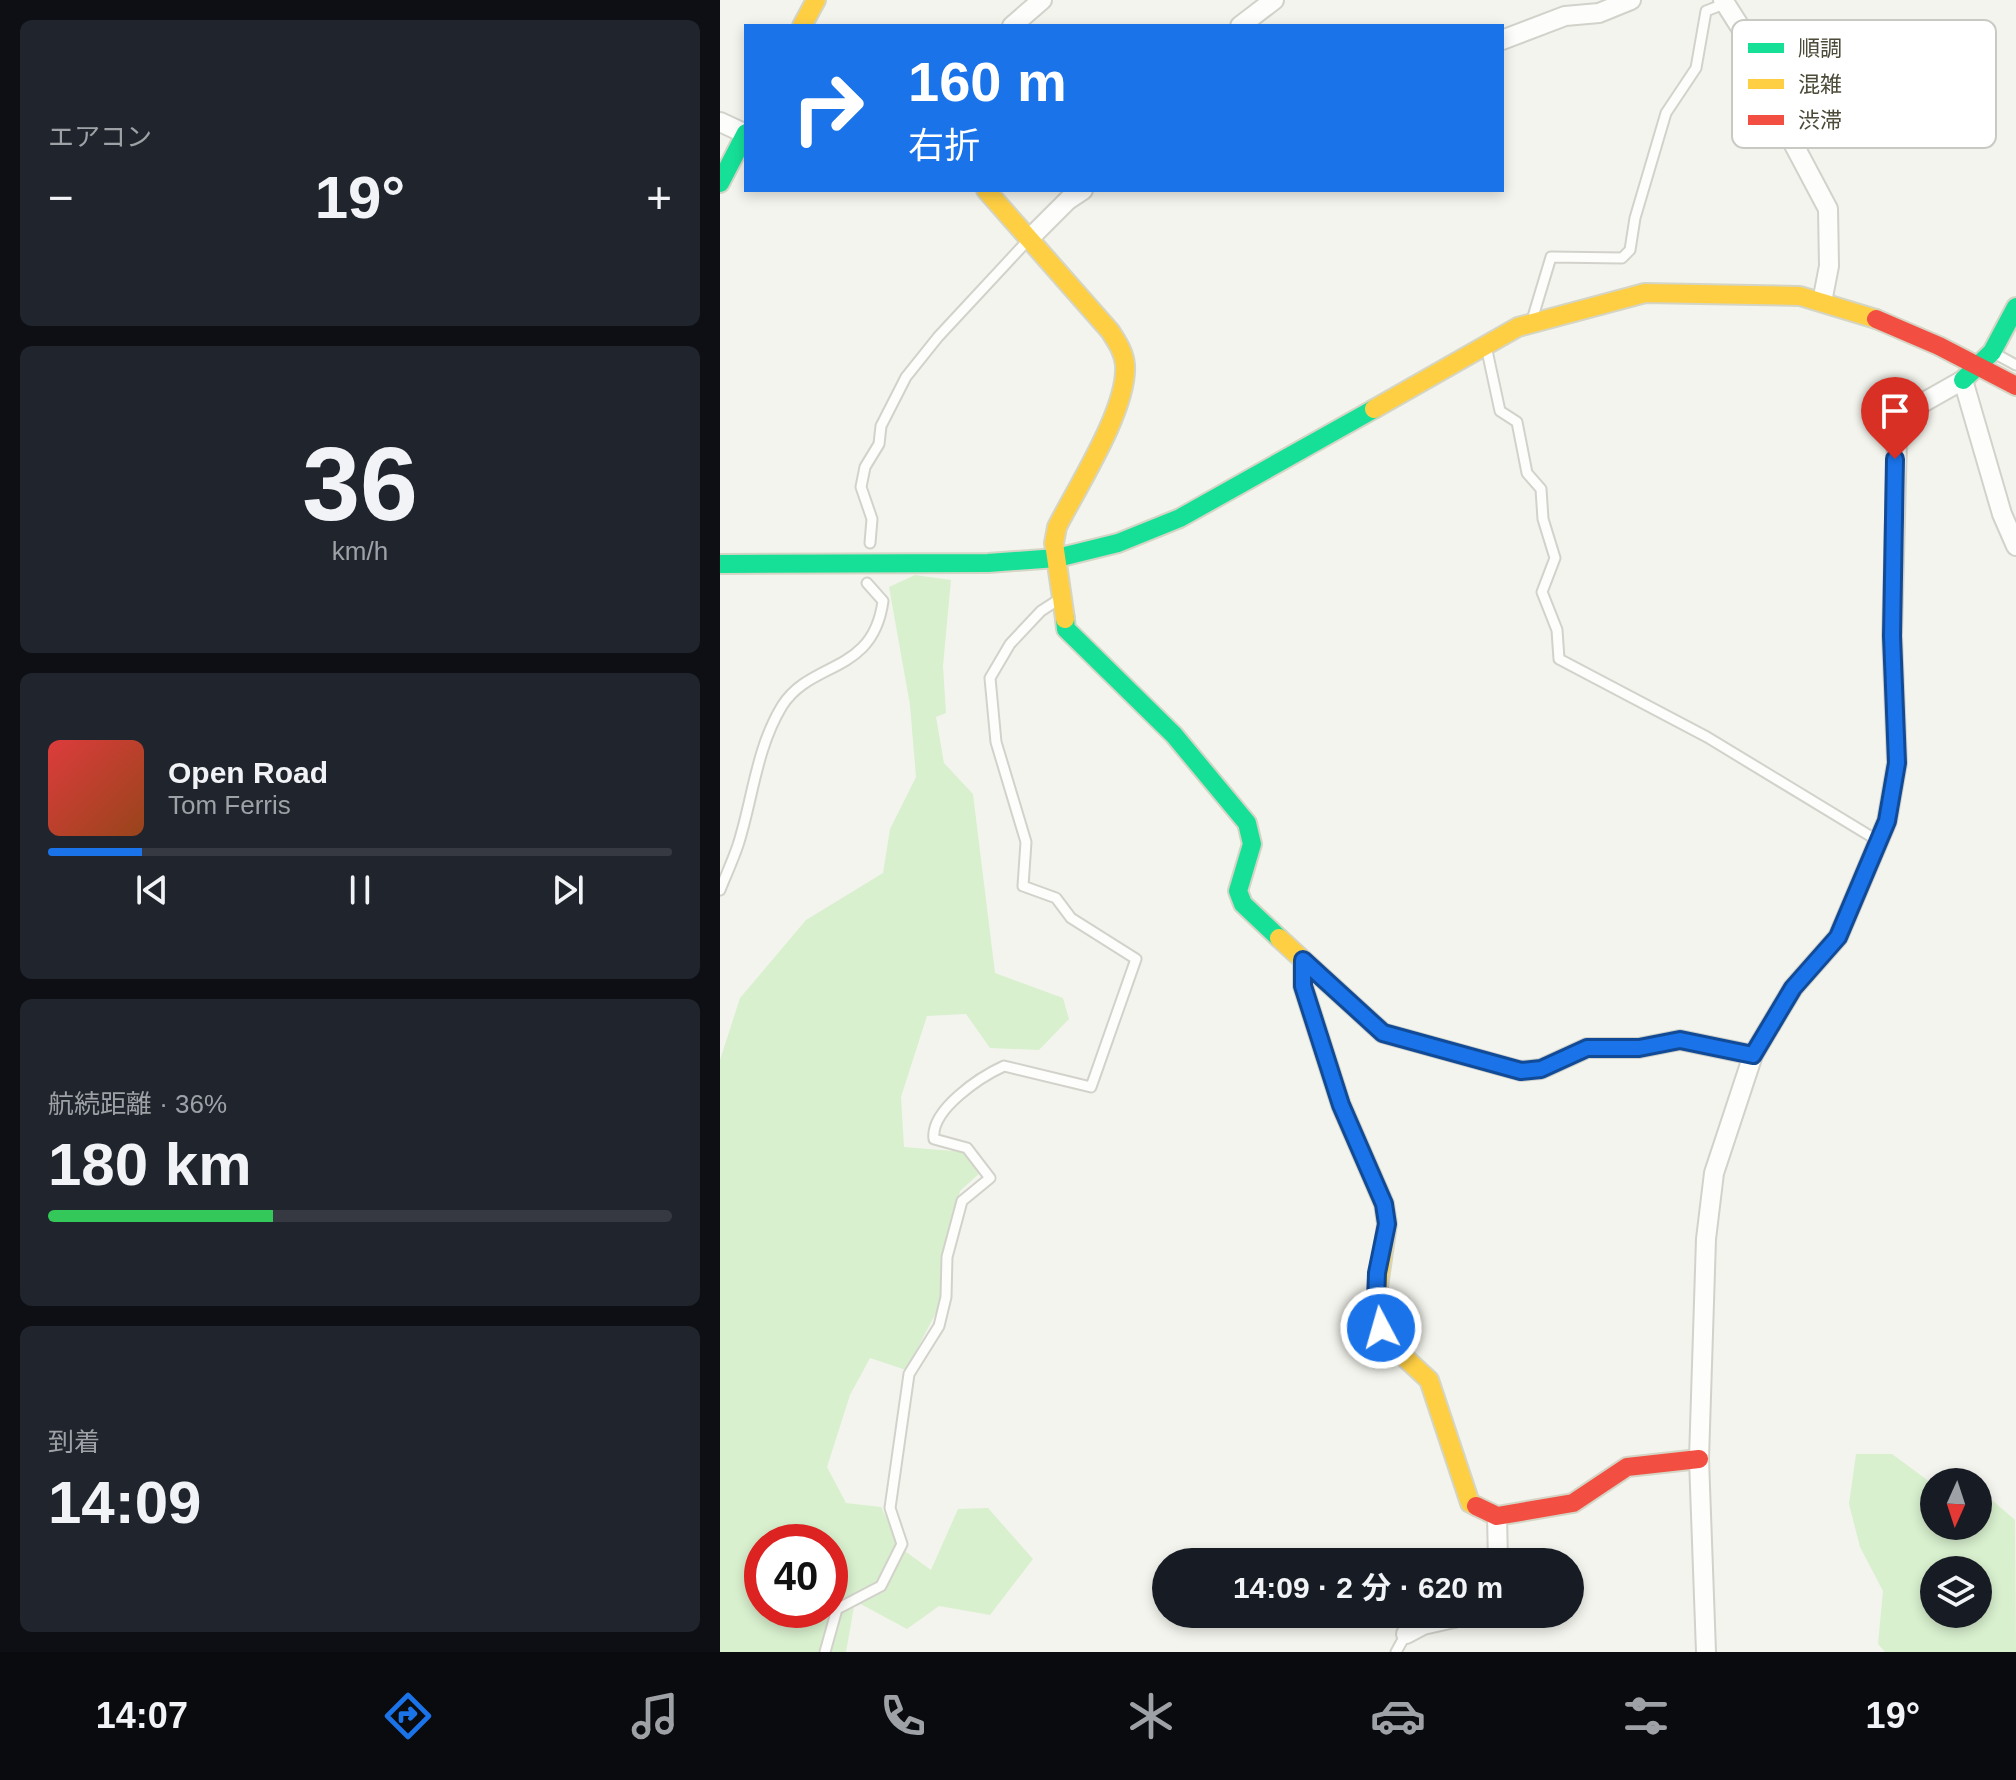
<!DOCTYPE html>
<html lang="ja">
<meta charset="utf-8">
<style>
:root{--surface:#171b24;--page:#20242c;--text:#f1f3f6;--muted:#9ea1a6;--line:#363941;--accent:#1a73e8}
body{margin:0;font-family:Helvetica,"Noto Sans JP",sans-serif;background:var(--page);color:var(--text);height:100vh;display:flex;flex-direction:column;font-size:30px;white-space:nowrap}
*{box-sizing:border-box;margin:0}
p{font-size:26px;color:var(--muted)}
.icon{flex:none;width:44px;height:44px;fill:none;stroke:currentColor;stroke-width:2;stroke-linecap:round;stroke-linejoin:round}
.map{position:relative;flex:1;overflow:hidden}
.sheet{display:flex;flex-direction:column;gap:20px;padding:20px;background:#0d0f14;width:720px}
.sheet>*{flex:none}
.top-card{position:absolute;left:24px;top:24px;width:760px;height:168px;border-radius:0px;box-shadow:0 4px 12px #0003;background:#1a73e8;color:#fff;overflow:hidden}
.needle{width:52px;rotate:183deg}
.buttons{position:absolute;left:1200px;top:1468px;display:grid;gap:16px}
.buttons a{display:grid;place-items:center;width:72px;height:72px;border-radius:50%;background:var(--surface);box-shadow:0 4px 12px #0003;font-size:40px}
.speed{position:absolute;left:24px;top:1524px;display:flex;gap:16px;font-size:40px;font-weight:700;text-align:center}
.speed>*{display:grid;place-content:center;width:104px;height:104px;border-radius:50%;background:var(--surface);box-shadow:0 4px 12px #0003;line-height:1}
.speed .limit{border:12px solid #d22;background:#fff;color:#111}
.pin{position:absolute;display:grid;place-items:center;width:68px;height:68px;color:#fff;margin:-82px -34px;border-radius:50% 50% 50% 0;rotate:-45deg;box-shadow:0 0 8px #0007}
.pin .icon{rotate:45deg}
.me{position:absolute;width:88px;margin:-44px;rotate:354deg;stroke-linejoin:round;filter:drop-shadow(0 0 6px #0008)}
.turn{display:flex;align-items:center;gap:28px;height:168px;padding:0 32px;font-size:36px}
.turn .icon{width:104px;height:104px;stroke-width:2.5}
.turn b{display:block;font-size:56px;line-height:68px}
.big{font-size:60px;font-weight:700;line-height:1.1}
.sheet .tile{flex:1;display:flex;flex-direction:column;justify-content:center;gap:12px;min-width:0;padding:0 28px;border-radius:12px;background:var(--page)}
.sheet .dial{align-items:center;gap:0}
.dial b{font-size:104px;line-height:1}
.song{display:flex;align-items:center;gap:24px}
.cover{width:96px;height:96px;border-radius:12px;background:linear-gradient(135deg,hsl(0 70% 55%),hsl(20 70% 35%))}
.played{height:8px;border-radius:4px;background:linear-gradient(90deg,var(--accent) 15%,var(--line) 15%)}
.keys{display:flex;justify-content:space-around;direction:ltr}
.heat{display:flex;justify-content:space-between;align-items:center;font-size:44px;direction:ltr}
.charge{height:12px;border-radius:6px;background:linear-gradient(90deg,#34c759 36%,var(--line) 0)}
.trip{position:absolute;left:432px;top:1548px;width:432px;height:80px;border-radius:40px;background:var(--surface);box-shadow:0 4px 12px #0003;font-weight:700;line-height:80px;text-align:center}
.dock{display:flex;height:128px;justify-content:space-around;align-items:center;background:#090b0e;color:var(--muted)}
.dock .icon{width:56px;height:56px}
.dock .on{color:var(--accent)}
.dock b{font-size:36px;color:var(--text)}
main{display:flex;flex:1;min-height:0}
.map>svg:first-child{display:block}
</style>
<main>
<section class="sheet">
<div class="tile"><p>エアコン</p>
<div class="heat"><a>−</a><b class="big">19°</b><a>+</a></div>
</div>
<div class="tile dial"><b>36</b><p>km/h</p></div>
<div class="tile">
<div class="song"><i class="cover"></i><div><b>Open Road</b><p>Tom Ferris</p></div></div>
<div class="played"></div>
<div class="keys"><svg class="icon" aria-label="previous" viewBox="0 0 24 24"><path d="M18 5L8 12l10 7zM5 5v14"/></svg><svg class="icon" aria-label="pause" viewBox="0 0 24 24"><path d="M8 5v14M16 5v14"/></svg><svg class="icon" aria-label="next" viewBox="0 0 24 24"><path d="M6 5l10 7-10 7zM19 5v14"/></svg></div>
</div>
<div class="tile"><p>航続距離 · 36%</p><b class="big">180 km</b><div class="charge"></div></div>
<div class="tile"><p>到着</p><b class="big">14:09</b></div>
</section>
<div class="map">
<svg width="1296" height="1652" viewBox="0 0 1296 1652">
<rect width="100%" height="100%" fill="#f4f4ee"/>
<g fill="#d8f0ce" fill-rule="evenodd">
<path d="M195,575l36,5 -8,86 3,47 -10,4 8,46 29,31 22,179 68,25 6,21 -30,31 -49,-2 -24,-34 -39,2 -26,81 3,50 62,5 16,19 -22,20 -21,116 -33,63 -36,-12 -20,37 -23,72 19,36 35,4 21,42 29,21 27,-61 30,-1 45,51 -43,56 -51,-9 -32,23 -52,-28 -9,51h-126v-592l20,-62 66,-78 77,-47 7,-44 26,-52 -6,-72 -21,-118zM42,1542h68v68h-68z"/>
<path d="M1136,1454h36l42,31v41h44v-38l37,32 1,132h-131l-7,-8 5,-53 -23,-44 -11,-43zM1214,1570h44v44h-44z"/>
</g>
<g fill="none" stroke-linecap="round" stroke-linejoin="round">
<defs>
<g id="lane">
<path d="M812,320l19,-63 71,1 8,-8 5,-32 31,-105 30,-45 10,-57 18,-7"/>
<path d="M766,346l14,65 17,11 10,51 14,16 2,30 12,39 -13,34 15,38 2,29 148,78 173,105"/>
<path d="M1272,352l24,13"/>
<path d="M150,543l2,-24 -11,-32 4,-20 14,-23 2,-18 25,-49 32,-40 92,-99"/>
<path d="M0,890c6,-15 13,-30 18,-45 15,-47 18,-96 44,-139 29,-46 91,-31 101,-105l-16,-18"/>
<path d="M105,1652l12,-43 44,-23 21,-42 -12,-36 19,-134 30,-48 7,-29 1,-40 15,-56 28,-23 -23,-30 -33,-9c-4,-29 46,-62 70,-73l87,21 45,-128 -65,-41 -15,-20 -33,-12 3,-44 -30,-100 -6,-64 20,-34 31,-33 17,-11"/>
<path d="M676,1652l10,-18"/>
</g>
<g id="street">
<path d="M1003,0l30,47 14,47 61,115 1,57 -7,36"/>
<path d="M292,26l30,-26"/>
<path d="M520,26l34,-26"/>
<path d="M782,40l63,-24 34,-3 32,-13"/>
<path d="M0,122l26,12"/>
<path d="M311,237l37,-37 15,-10"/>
<path d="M583,960l80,73 138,38 20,-2 46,-21h52l41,-8 73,15"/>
<path d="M777,1516l1,46"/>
<path d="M686,1634l17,-9 48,-11"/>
<path d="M986,1652l-7,-193 7,-220 8,-66 39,-118 40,-67 45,-51 49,-116 10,-58 -5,-127 5,-196 20,-34 46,-26 39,134 14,32"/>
</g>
<g id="fast">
<path d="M0,183l26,-50"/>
<path d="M1243,380l29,-28 24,-45"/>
<path d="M0,564l268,-1 69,-5 61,-15 62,-25 194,-109"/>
<path d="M345,619l1,10 108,106 73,88 5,21 -14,47 5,13 36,34"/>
</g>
<g id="slow">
<path d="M82,26l14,-26"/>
<path d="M266,190l124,141c7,11 14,21 15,34 3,44 -48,122 -68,162l-3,16 11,76"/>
<path d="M654,409l144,-82 127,-34 155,3 76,23"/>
<path d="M559,938l24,22v26l38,119 43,99 3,20 -11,76 5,28 8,15 40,37 41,123 6,3"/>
</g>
<g id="jam">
<path d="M1156,319l63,27 77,40"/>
<path d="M756,1506l21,10 76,-13 54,-36 72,-8"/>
</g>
</defs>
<use href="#lane" stroke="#d2d2cb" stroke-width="13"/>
<use href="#street" stroke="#d2d2cb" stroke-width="22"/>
<use href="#fast" stroke="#d5d5c6" stroke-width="22"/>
<use href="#slow" stroke="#d5d5c6" stroke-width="22"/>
<use href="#jam" stroke="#d5d5c6" stroke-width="22"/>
<use href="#lane" stroke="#fdfdfc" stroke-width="9"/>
<use href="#street" stroke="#fdfdfc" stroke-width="18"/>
<use href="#fast" stroke="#16e098" stroke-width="18"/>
<use href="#slow" stroke="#ffcf43" stroke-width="18"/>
<use href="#jam" stroke="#f24e42" stroke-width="18"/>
</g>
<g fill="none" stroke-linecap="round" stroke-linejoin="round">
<defs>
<path id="route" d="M661,1328l-5,-28 1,-27 10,-49 -3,-20 -43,-99 -38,-119v-26l80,73 138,38 20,-2 46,-21h52l41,-8 73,15 40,-67 45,-51 49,-116 10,-58 -5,-127 3,-177"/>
</defs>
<use href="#route" stroke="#114b97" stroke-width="20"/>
<use href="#route" stroke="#1a73e8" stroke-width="14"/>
</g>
<rect x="1012" y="20" width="264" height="128" rx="12" fill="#fff" stroke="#c9c9c3" stroke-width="2"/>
<rect x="1028" y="43" width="36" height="10" fill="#16e098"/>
<rect x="1028" y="79" width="36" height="10" fill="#ffcf43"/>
<rect x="1028" y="115" width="36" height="10" fill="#f24e42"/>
<g font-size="22" fill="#4c4a38">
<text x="1078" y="56">順調</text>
<text x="1078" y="92">混雑</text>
<text x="1078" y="128">渋滞</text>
</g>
</svg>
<div class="buttons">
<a><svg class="needle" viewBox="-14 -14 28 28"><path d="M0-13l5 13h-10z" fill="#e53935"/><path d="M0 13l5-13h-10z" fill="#9ea1a6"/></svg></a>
<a><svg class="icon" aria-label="layers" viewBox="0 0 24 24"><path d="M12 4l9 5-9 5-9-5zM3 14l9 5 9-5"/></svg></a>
</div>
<div class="speed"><div class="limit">40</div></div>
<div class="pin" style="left:1175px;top:459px;background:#d93025"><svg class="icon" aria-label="arrive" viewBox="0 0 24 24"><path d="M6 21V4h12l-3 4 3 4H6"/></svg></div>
<svg class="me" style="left:661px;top:1328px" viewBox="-20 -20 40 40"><circle r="17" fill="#1a73e8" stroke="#fff" stroke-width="3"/><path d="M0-11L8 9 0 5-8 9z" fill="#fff"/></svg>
<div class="trip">14:09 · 2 分 · 620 m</div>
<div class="top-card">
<div class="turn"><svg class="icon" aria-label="right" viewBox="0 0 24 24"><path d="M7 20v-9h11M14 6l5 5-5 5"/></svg><div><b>160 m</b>右折</div></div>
</div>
</div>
</main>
<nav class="dock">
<b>14:07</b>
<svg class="icon on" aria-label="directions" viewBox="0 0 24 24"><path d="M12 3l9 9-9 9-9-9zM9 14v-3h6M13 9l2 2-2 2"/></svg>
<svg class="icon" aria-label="music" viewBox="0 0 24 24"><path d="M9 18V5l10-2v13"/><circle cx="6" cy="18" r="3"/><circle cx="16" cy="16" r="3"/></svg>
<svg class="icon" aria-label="phone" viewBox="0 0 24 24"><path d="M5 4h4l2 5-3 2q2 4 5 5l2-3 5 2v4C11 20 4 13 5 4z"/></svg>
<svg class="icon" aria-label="climate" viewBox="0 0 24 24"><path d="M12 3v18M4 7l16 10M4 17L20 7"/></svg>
<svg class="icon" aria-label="car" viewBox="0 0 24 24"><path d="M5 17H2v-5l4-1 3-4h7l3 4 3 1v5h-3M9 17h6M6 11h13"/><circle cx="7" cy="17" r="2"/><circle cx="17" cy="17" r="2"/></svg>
<svg class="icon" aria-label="filters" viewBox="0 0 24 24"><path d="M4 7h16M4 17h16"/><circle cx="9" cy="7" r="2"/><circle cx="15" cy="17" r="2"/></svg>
<b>19°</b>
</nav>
